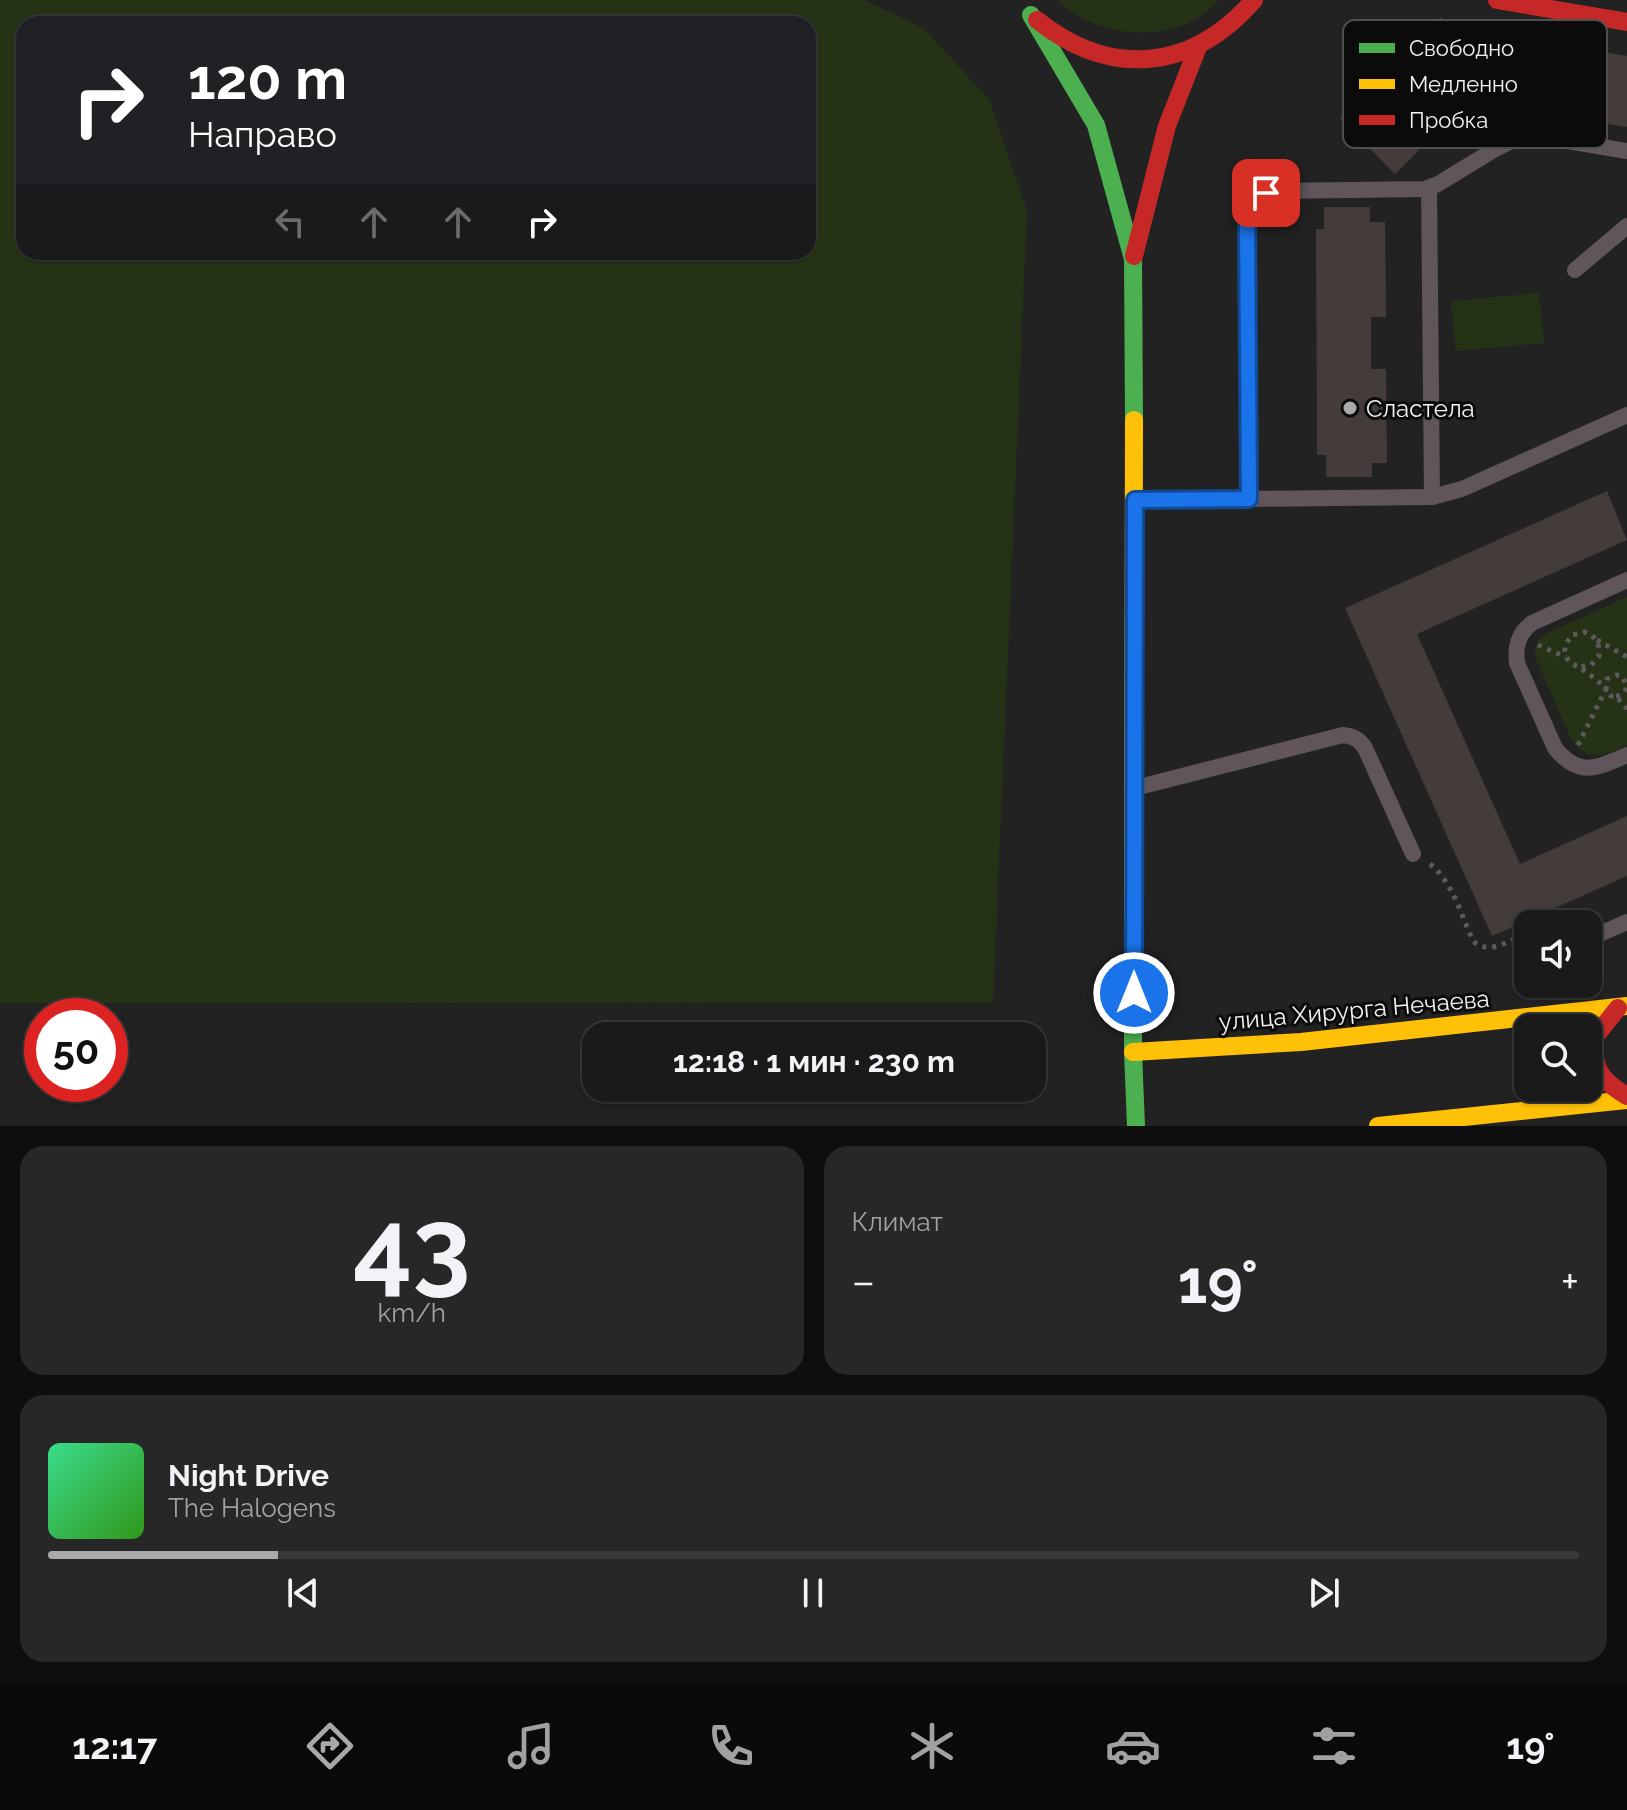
<!DOCTYPE html>
<html lang="ru">
<meta charset="utf-8">
<style>
:root{--surface:#1a1a1a;--page:#272727;--text:#f1f3f6;--muted:#9fa1a2;--line:#383839;--accent:#a9a9ab}
body{margin:0;font-family:Raleway,sans-serif;background:var(--page);color:var(--text);height:100vh;display:flex;flex-direction:column;font-size:30px;white-space:nowrap}
*{box-sizing:border-box;margin:0}
p{font-size:26px;color:var(--muted)}
.icon{flex:none;width:44px;height:44px;fill:none;stroke:currentColor;stroke-width:2;stroke-linecap:round;stroke-linejoin:round}
.map{position:relative;height:1126px;overflow:hidden}
.drawer{display:flex;flex-direction:column;gap:20px;padding:20px;background:#0e0e0e;flex:1}
.drawer>*{flex:none}
.banner{position:absolute;left:16px;top:16px;width:800px;height:244px;border-radius:24px;box-shadow:0 2px 6px #0004,0 0 0 2px var(--line);background:#202124;color:#fff;overflow:hidden}
.fabs{position:absolute;left:1514px;top:910px;display:grid;gap:16px}
.fabs a{display:grid;place-items:center;width:88px;height:88px;border-radius:16px;background:var(--surface);box-shadow:0 2px 6px #0004,0 0 0 2px var(--line);font-size:40px}
.speed{position:absolute;left:24px;top:998px;display:flex;gap:16px;font-size:40px;font-weight:700;text-align:center}
.speed>*{display:grid;place-content:center;width:104px;height:104px;border-radius:50%;background:var(--surface);box-shadow:0 2px 6px #0004,0 0 0 2px var(--line);line-height:1}
.speed .limit{border:12px solid #d22;background:#fff;color:#111}
.pin{position:absolute;display:grid;place-items:center;width:68px;height:68px;color:#fff;margin:-34px;border-radius:16px;box-shadow:0 4px 12px #0006}
.me{position:absolute;width:88px;margin:-44px;rotate:0deg;stroke-linejoin:round;filter:drop-shadow(0 0 6px #0008)}
.turn{display:flex;align-items:center;gap:28px;height:168px;padding:0 40px;font-size:36px}
.turn .icon{width:104px;height:104px;stroke-width:2.5}
.turn b{display:block;font-size:56px;line-height:68px}
.lanes{display:flex;align-items:center;height:76px;padding:0 40px;background:#0003;justify-content:center;gap:40px;direction:ltr}
.lanes .off{opacity:.35}
.big{font-size:60px;font-weight:700;line-height:1.1}
.drawer .tile{flex:1;display:flex;flex-direction:column;justify-content:center;gap:12px;min-width:0;padding:0 28px;border-radius:24px;background:var(--page)}
.drawer .dial{align-items:center;gap:0}
.dial b{font-size:104px;line-height:1}
.song{display:flex;align-items:center;gap:24px}
.cover{width:96px;height:96px;border-radius:12px;background:linear-gradient(135deg,hsl(150 70% 55%),hsl(110 70% 35%))}
.played{height:8px;border-radius:4px;background:linear-gradient(90deg,var(--accent) 15%,var(--line) 15%)}
.keys{display:flex;justify-content:space-around;direction:ltr}
.heat{display:flex;justify-content:space-between;align-items:center;font-size:44px;direction:ltr}
.drawer .tiles{flex:1;display:grid;gap:20px;grid-template-columns:1fr 1fr}
.tile:last-child{grid-column:span 2}
.trip{position:absolute;left:582px;top:1022px;width:464px;height:80px;border-radius:24px;background:var(--surface);box-shadow:0 2px 6px #0004,0 0 0 2px var(--line);font-weight:700;line-height:80px;text-align:center}
.tab-bar{display:flex;height:128px;justify-content:space-around;align-items:center;background:#0a0a0a;color:var(--muted)}
.tab-bar .icon{width:56px;height:56px}
.tab-bar .current{color:var(--accent)}
.tab-bar b{font-size:36px;color:var(--text)}
.map>svg:first-child{display:block}
</style>
<div class="map">
<svg width="1627" height="1126" viewBox="0 0 1627 1126">
<rect width="100%" height="100%" fill="#222223"/>
<g fill="#263215" fill-rule="evenodd">
<path d="M0,0h864l59,28 66,71 38,111 -34,792 -993,1zM24,24h784v228h-784z"/>
<path d="M1057,0h162c-42,47 -118,40 -162,0z"/>
<path d="M1539,293l5,50 -88,8 -5,-50z"/>
<path d="M1627,597v148c-23,10 -36,19 -55,-4l-37,-84c0,-10 1,-15 8,-22z"/>
</g>
<g fill="#433c3b">
<path d="M1441,17l55,56 -101,101 -55,-56z"/>
<path d="M1541,42l86,14v71l-98,-16z"/>
<path d="M1324,207h46v15h15l1,95h-15v52h15l1,94h-15v14h-46v-22h-9l-1,-226h8z"/>
<path d="M1607,491l20,49 -210,94 103,230 107,-48v60l-135,60 -147,-328z"/>
</g>
<g fill="none" stroke-linecap="round" stroke-linejoin="round">
<g stroke="#5e595c" stroke-width="5" stroke-dasharray="4 6" stroke-linecap="butt">
<path d="M1597,640l30,17"/>
<path d="M1538,645l28,12"/>
<path d="M1616,696c7,-1 9,-4 11,-10l-5,-10 -5,-1 -10,4 -1,10 5,7h5l11,13"/>
<path d="M1578,745l28,-56 -9,-9 -18,-13 12,-2 8,-9c1,-12 -3,-20 -14,-24l-13,3 -7,10c-1,11 3,18 14,22"/>
<path d="M1430,864c23,18 31,51 43,77 16,15 38,-1 55,-9"/>
<path d="M1546,924l10,-3 9,3"/>
</g>
<g stroke="#5f555b" stroke-width="16">
<path d="M1429,188l3,309"/>
<path d="M1575,270l52,-44"/>
<path d="M1249,499l-2,-283c4,-15 12,-22 27,-25l151,-2 13,-5 59,-36 12,-6 22,-5h13l83,14"/>
<path d="M1137,500l295,-3 30,-8 165,-74"/>
<path d="M1627,580l-95,43c-14,11 -17,23 -15,40l38,85c24,30 42,20 72,7"/>
<path d="M1135,788l208,-53c10,1 16,4 22,13l48,106"/>
<path d="M1588,939l39,-17"/>
</g>
<g stroke="#4caf50" stroke-width="18">
<path d="M1031,15l65,110 37,134 1,161"/>
<path d="M1133,915v137l3,74"/>
</g>
<g stroke="#ffc107" stroke-width="18">
<path d="M1133,915l1,-495"/>
<path d="M1133,1052l168,-10 326,-36"/>
<path d="M1378,1126l249,-26"/>
</g>
<g stroke="#c62828" stroke-width="18">
<path d="M1497,0l130,22"/>
<path d="M1037,20c74,59 155,51 217,-20"/>
<path d="M1134,256l33,-130 31,-79"/>
<path d="M1618,1008l-25,31c2,32 6,40 34,57"/>
</g>
</g>
<g fill="none" stroke-linecap="round" stroke-linejoin="round">
<defs>
<path id="route" d="M1134,993l1,-493 114,-1 -2,-283 6,-14 13,-9"/>
</defs>
<use href="#route" stroke="#114b97" stroke-width="20"/>
<use href="#route" stroke="#1a73e8" stroke-width="14"/>
</g>
<circle fill="#a9a9ab" stroke="#0b0b0c" stroke-width="3" cx="1350" cy="408" r="8"/>
<g text-anchor="middle" dominant-baseline="central" stroke-width="6" stroke-linejoin="round" paint-order="stroke">
<g font-size="24" fill="#f2f2f4" stroke="#0b0b0c" text-anchor="start">
<text x="1366" y="408">Сластела</text>
</g>
<g font-size="24" fill="#f2f2f4" stroke="#0b0b0c">
<text transform="translate(1354 1010) rotate(-5)">улица Хирурга Нечаева</text>
</g>
</g>
<rect x="1343" y="20" width="264" height="128" rx="12" fill="#0b0b0c" stroke="#505052" stroke-width="2"/>
<rect x="1359" y="43" width="36" height="10" fill="#4caf50"/>
<rect x="1359" y="79" width="36" height="10" fill="#ffc107"/>
<rect x="1359" y="115" width="36" height="10" fill="#c62828"/>
<g font-size="22" fill="#f2f2f4">
<text x="1409" y="56">Свободно</text>
<text x="1409" y="92">Медленно</text>
<text x="1409" y="128">Пробка</text>
</g>
</svg>
<div class="fabs">
<a><svg class="icon" aria-label="sound" viewBox="0 0 24 24"><path d="M4 9h4l5-4v14l-5-4H4zM17 9q2 3 0 6"/></svg></a>
<a><svg class="icon" aria-label="search" viewBox="0 0 24 24"><circle cx="10" cy="10" r="6"/><path d="M15 15l6 6"/></svg></a>
</div>
<div class="speed"><div class="limit">50</div></div>
<div class="pin" style="left:1266px;top:193px;background:#d93025"><svg class="icon" aria-label="arrive" viewBox="0 0 24 24"><path d="M6 21V4h12l-3 4 3 4H6"/></svg></div>
<svg class="me" style="left:1134px;top:993px" viewBox="-20 -20 40 40"><circle r="17" fill="#1a73e8" stroke="#fff" stroke-width="3"/><path d="M0-11L8 9 0 5-8 9z" fill="#fff"/></svg>
<div class="trip">12:18 · 1 мин · 230 m</div>
<div class="banner">
<div class="turn"><svg class="icon" aria-label="right" viewBox="0 0 24 24"><path d="M7 20v-9h11M14 6l5 5-5 5"/></svg><div><b>120 m</b>Направо</div></div>
<div class="lanes"><svg class="icon off" aria-label="left" viewBox="0 0 24 24"><path d="M17 20v-9H6M10 6l-5 5 5 5"/></svg><svg class="icon off" aria-label="ahead" viewBox="0 0 24 24"><path d="M12 20V5M6 11l6-6 6 6"/></svg><svg class="icon off" aria-label="ahead" viewBox="0 0 24 24"><path d="M12 20V5M6 11l6-6 6 6"/></svg><svg class="icon" aria-label="right" viewBox="0 0 24 24"><path d="M7 20v-9h11M14 6l5 5-5 5"/></svg></div>
</div>
</div>
<section class="drawer">
<div class="tiles">
<div class="tile dial"><b>43</b><p>km/h</p></div>
<div class="tile"><p>Климат</p>
<div class="heat"><a>−</a><b class="big">19°</b><a>+</a></div>
</div>
<div class="tile">
<div class="song"><i class="cover"></i><div><b>Night Drive</b><p>The Halogens</p></div></div>
<div class="played"></div>
<div class="keys"><svg class="icon" aria-label="previous" viewBox="0 0 24 24"><path d="M18 5L8 12l10 7zM5 5v14"/></svg><svg class="icon" aria-label="pause" viewBox="0 0 24 24"><path d="M8 5v14M16 5v14"/></svg><svg class="icon" aria-label="next" viewBox="0 0 24 24"><path d="M6 5l10 7-10 7zM19 5v14"/></svg></div>
</div>
</div>
</section>
<nav class="tab-bar">
<b>12:17</b>
<svg class="icon current" aria-label="directions" viewBox="0 0 24 24"><path d="M12 3l9 9-9 9-9-9zM9 14v-3h6M13 9l2 2-2 2"/></svg>
<svg class="icon" aria-label="music" viewBox="0 0 24 24"><path d="M9 18V5l10-2v13"/><circle cx="6" cy="18" r="3"/><circle cx="16" cy="16" r="3"/></svg>
<svg class="icon" aria-label="phone" viewBox="0 0 24 24"><path d="M5 4h4l2 5-3 2q2 4 5 5l2-3 5 2v4C11 20 4 13 5 4z"/></svg>
<svg class="icon" aria-label="climate" viewBox="0 0 24 24"><path d="M12 3v18M4 7l16 10M4 17L20 7"/></svg>
<svg class="icon" aria-label="car" viewBox="0 0 24 24"><path d="M5 17H2v-5l4-1 3-4h7l3 4 3 1v5h-3M9 17h6M6 11h13"/><circle cx="7" cy="17" r="2"/><circle cx="17" cy="17" r="2"/></svg>
<svg class="icon" aria-label="filters" viewBox="0 0 24 24"><path d="M4 7h16M4 17h16"/><circle cx="9" cy="7" r="2"/><circle cx="15" cy="17" r="2"/></svg>
<b>19°</b>
</nav>
